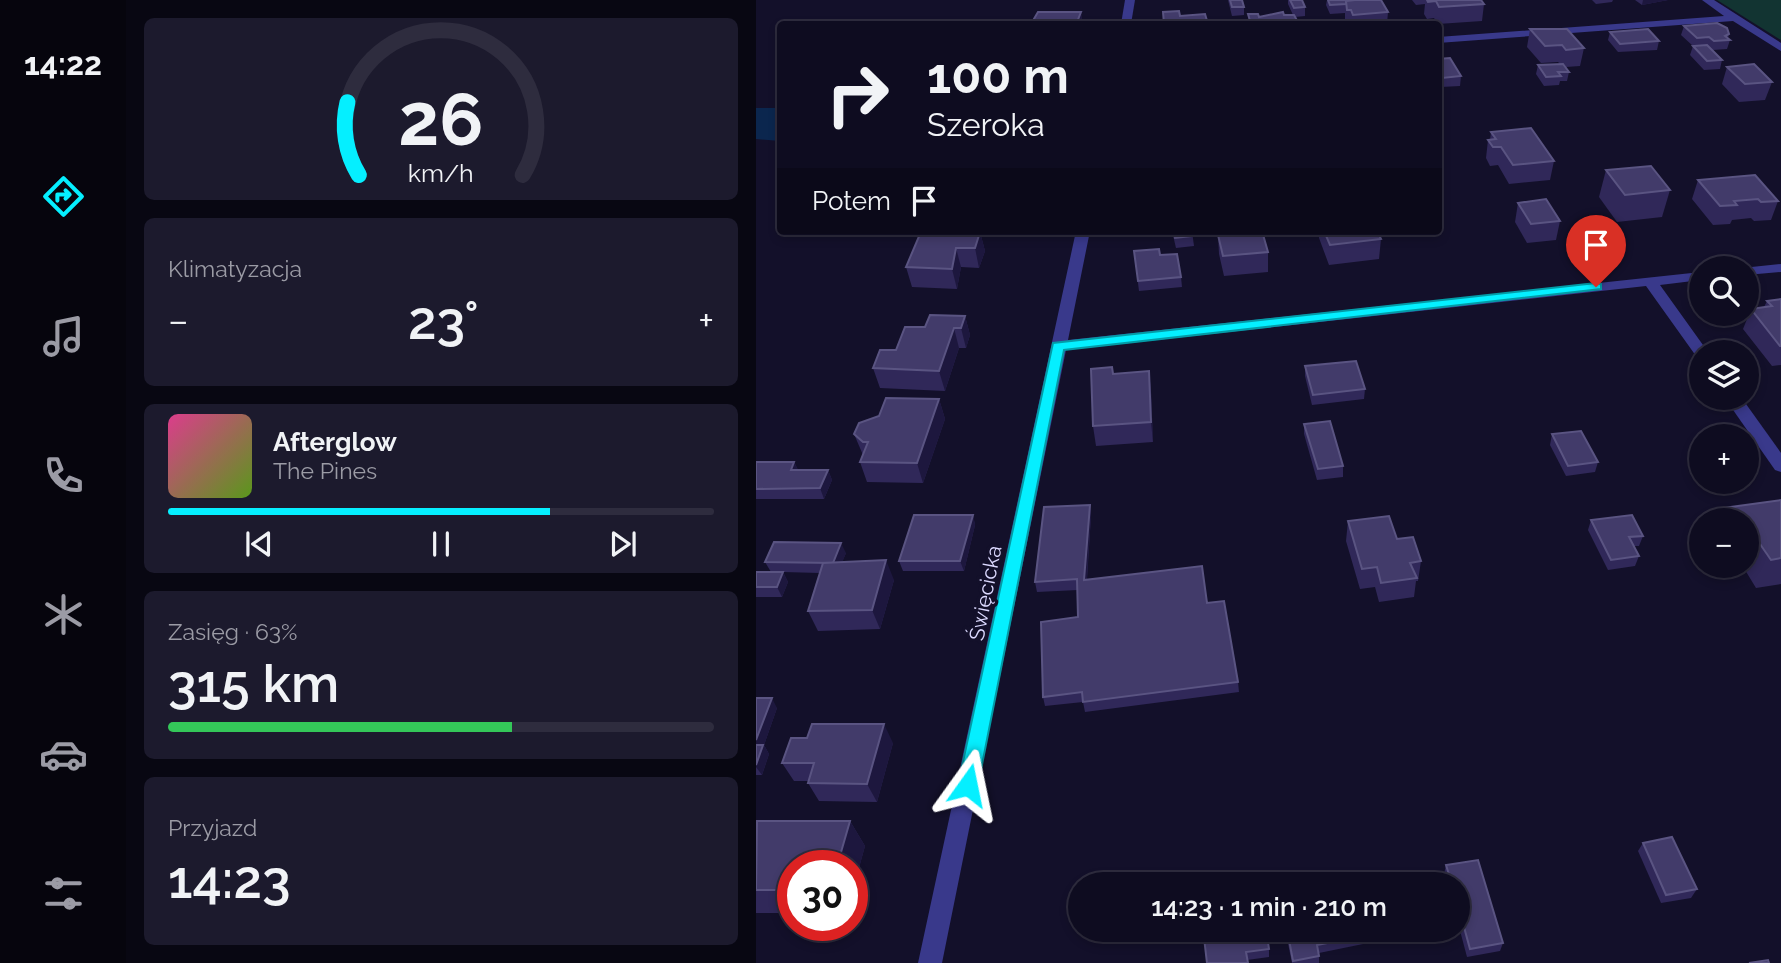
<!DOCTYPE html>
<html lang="pl">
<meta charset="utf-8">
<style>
:root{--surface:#0e0c20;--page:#1c1a2d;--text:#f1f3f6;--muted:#9b9ba5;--line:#2e2c3e;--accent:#05efff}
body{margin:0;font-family:Raleway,sans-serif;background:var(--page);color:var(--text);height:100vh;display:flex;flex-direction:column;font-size:26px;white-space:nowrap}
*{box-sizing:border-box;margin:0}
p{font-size:23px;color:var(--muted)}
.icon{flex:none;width:38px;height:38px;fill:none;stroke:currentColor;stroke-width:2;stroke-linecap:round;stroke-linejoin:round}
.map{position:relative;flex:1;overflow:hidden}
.sheet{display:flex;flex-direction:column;gap:18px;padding:18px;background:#080712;width:630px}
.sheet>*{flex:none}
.top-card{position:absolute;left:21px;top:21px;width:665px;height:214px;border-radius:7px;box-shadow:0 4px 10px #0003,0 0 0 2px var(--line);background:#0e0c20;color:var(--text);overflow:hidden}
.controls{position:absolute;left:933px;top:256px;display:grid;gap:14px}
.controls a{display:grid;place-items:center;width:70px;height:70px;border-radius:50%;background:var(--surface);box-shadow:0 4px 10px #0003,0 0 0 2px var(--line);font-size:35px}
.speed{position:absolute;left:21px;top:850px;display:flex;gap:14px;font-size:35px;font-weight:700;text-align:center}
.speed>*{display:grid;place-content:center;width:91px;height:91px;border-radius:50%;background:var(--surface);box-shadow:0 4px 10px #0003,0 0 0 2px var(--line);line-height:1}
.speed .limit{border:10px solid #d22;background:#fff;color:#111}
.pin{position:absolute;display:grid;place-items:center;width:60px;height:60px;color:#fff;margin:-72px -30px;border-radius:50% 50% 50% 0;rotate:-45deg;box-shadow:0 0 7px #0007}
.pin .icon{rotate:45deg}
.me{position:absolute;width:77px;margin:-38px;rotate:12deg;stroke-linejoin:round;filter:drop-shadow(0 0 5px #0008)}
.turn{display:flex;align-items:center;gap:24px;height:147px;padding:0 35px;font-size:32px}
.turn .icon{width:91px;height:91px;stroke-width:2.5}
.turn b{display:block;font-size:49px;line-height:60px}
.then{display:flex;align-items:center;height:66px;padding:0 35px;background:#0003;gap:14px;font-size:26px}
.big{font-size:52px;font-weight:600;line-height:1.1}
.sheet .widget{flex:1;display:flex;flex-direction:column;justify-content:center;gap:10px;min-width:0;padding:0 24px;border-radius:10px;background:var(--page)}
.sheet .dial{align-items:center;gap:0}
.dial svg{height:182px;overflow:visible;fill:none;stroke:var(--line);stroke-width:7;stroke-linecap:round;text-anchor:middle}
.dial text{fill:var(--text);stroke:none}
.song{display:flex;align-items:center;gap:21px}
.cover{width:84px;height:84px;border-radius:10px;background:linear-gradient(135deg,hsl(330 70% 55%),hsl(90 70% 35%))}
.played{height:7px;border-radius:4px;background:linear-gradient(90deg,var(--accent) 70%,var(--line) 70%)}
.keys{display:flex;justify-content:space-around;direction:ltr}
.heat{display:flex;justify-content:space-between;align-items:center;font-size:38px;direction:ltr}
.charge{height:10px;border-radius:5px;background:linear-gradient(90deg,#34c759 63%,var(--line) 0)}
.trip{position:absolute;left:312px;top:872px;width:402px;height:70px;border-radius:35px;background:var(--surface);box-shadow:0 4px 10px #0003,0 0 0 2px var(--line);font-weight:600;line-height:70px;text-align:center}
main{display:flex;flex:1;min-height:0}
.dock{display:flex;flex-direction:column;width:126px;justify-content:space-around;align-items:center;background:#06050d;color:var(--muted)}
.dock .icon{width:49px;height:49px}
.dock .active{color:var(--accent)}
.dock b{font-size:32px;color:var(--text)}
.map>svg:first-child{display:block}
</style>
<main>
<nav class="dock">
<b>14:22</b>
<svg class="icon active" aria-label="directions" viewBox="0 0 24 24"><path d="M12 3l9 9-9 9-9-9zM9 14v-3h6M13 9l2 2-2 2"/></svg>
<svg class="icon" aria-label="music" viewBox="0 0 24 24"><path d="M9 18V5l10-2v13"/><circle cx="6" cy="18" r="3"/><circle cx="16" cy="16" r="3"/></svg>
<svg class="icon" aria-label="phone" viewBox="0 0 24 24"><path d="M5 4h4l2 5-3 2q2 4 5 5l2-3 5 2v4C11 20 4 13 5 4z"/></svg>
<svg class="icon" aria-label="climate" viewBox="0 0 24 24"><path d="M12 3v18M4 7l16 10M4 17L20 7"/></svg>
<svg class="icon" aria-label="car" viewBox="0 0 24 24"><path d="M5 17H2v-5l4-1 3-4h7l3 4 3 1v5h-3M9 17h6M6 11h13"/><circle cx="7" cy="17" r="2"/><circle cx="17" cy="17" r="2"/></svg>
<svg class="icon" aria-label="filters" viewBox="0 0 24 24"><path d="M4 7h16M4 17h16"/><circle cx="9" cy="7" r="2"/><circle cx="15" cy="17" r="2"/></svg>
</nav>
<section class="sheet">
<div class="widget dial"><svg viewBox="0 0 100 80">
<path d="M14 69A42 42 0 1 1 86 69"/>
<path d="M14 69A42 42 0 0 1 9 37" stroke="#05efff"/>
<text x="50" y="56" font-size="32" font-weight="700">26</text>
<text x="50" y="72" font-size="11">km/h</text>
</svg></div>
<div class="widget"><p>Klimatyzacja</p>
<div class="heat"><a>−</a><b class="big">23°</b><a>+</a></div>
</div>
<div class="widget">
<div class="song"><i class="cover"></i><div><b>Afterglow</b><p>The Pines</p></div></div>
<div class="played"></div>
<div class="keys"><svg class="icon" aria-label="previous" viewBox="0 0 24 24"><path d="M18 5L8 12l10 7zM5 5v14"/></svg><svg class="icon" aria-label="pause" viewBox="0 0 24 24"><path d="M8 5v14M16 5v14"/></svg><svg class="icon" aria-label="next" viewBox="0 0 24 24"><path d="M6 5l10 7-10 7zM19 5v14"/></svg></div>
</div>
<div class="widget"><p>Zasięg · 63%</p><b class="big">315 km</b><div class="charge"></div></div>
<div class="widget"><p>Przyjazd</p><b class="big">14:23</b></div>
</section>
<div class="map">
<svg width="1025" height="963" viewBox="0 0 1025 963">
<rect width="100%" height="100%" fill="#13102a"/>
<path fill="#123432" d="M961,0h64v40z"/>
<path fill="#0b264e" d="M0,108h24v33l-24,-2z"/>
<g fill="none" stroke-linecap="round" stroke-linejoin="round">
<g fill="#39398b" fill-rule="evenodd">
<path d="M369,0h10l-4,24h-10z"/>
<path d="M946,0h12l67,43v8l-48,-30 -295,22v-6l286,-21z"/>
<path d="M320,231h14l-22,109 633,-68v8l-41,5 48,67h-7v6l-5,-2 -50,-70 -580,64 -124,613h-24z"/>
<path d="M1025,264v8l-35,3v-7h-4z"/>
<path d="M968,397h17l40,56v19l-6,-2z"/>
</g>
</g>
<g fill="#302859">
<path d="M472,0h14l2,7v8l-12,1z"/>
<path d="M532,0h14l3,7v9l-10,1 4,7h-50l-1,-10 11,3 34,-2 -5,-11z"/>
<path d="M571,0h54l7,12 -1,12h-42v-11l-15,1 -4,-9z"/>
<path d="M656,0h69l3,4 -2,17 -44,3 -4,-6 -7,1 -3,-5 1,-10 -9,1z"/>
<path d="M836,0h21l-1,2 -16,2z"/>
<path d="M879,0h33l-26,5z"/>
<path d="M325,12l1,12h-51z"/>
<path d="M928,26l45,8 -1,4 2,2 -3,9 -14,1 9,10 -2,9 -16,1 -14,-15 3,-9 -12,-11z"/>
<path d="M774,29l54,19 -4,18 -14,1 3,5 -2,9h-7l-1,4 -15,1 -8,-12 2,-9 22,-1 -2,-2 -17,1 -14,-16z"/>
<path d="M854,32l49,9 -2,9 -39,2 -10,-12z"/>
<path d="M682,59l23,17 -1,10 -19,1 -3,-4z"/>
<path d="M971,67l45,15 -7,18 -26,2 -17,-18z"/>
<path d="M735,132l63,29 -4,19 -41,4 -11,-19 -8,1 -4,-8 2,-18h2z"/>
<path d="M850,170l64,20 -8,27 -45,5 -18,-25z"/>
<path d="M942,180l80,21 -7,19 -17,1 -3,-3 -19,2 -2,4 -17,1 -21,-26z"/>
<path d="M762,203l42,18 -4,19 -29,3 -12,-21z"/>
<path d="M416,231h20l2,15 -18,2z"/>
<path d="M472,231h34l6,21v20l-44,4 -5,-22 -1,-19 10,-1z"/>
<path d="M547,231h74l4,8 -2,20 -50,6 -10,-27v-6l-15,2z"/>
<path d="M224,232l5,19 -6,17 -18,-1 -4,22 -45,-2 -6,-20z"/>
<path d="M378,251l26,4 21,22 1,10 -43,4z"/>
<path d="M1025,299v66l-9,1 -29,-37 8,-20 13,-2 3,-6z"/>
<path d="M209,316l5,19 -4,13h-7l-14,43 -65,-3 -7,-20 52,-41z"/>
<path d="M549,366l60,23 -1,10 -52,6 -7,-29z"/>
<path d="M393,371l2,20 2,51 -57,4 -3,-20 20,-52z"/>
<path d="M183,399l6,20 -22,64 -56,-1 -7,-20 3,-7 -9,-21z"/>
<path d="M548,424l39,42v11l-26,3 -13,-46z"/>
<path d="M796,434l46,28 -3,10 -29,4 -16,-31z"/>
<path d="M0,462h38l4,8h30l4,10 -8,19h-68z"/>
<path d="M1025,500v84l-25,4 -14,-23h4v-45h-28l5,-12z"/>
<path d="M334,505l1,11 -4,63 120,24 31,79 1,10 -154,20 -2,-10 -38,4 -2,-9 35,-80v-27l-41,2 -2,-10z"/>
<path d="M217,515l2,10 -11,46h-61l-4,-10z"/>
<path d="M835,520l52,16 -4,10h-5l5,10 -4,10 -27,4 -20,-40z"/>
<path d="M592,521l49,18 24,22 -3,20h-2l-2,16 -35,5 -4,-15 -15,2 -14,-48z"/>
<path d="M90,553l-4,9 52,18 -14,49 -62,2 -10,-20 12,-38 -37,-1 5,10 -6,15h-26v-25h15l-6,-10z"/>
<path d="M0,698l21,10 -13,37 5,9 -7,21h-6z"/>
<path d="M137,743l-16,59 -58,-1 -11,-18v-2h-14l-12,-18z"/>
<path d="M1,821h93l15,25 -13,47v-27h-59v47h-37v-23h4h-4z"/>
<path d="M887,843l54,46 -6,9 -30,5 -23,-52z"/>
<path d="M690,865l57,78 -3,8 -33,6 -9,-34v-39h-11l-3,-10z"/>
<path d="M447,929l66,20v8l-22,3z"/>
<path d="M529,929h83l1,6 -1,8 -49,10v10h-27z"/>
</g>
<g fill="#1d173e">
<path d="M887,0h25l-26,5z"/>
<path d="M325,12l1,12h-4l-1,-2z"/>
<path d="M224,232l5,19 -6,17 -4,-20z"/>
<path d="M200,248l5,19 -4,22 -5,-20z"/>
<path d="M209,316l5,19 -4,13 -5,-20z"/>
<path d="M198,328l5,20 -14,43 -6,-20z"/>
<path d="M393,371l2,20 2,51 -2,-20z"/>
<path d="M183,399l6,20 -22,64 -6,-20z"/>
<path d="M38,462l5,10 -8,-2z"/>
<path d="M72,470l4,10 -8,19 -4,-11z"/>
<path d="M334,505l1,11 -5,74 -2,-10z"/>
<path d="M217,515l2,10 -11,46 -4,-10z"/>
<path d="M85,543l5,10 -8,20 -5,-10z"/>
<path d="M130,560l8,20 -14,49 -8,-19z"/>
<path d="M27,572l5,10 -6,15 -5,-10z"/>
<path d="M16,698l5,10 -13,37 5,9 -7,21 -6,-8v-27z"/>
<path d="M128,724l9,19 -16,59 -10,-18z"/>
<path d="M94,821l15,25 -13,47v-27h-15z"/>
</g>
<g fill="#423b6a" stroke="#5a5482" stroke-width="2">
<path d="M474,0h12l2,7h-12z"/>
<path d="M534,0h12l3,7 -11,1z"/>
<path d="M572,0h26l-8,1v3l-16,1z"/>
<path d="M599,0h26l7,12 -35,3 -2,-5h-4l-1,-9z"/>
<path d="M671,0h54l3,4 -45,3 -3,-6 -8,1z"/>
<path d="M423,11l1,5 25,-2 3,10h-44l-1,-12z"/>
<path d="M282,12h43l-4,10h-11l-1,2h-34z"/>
<path d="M527,12l1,3h10l5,9h-48l-3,-10h10l1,3z"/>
<path d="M961,23l10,5 2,6 -4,2 5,4 -16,1 -5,-4 -12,1 -13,-12z"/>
<path d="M774,29h37l17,19 -18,2 -4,-5 -17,1z"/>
<path d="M892,29l11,12 -39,3 -10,-12z"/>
<path d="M951,45l15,15 -15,1 -14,-15z"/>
<path d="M694,58l11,18 -19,2 -4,-7h5l-5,-2v-10z"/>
<path d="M807,64l6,8h-11l3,4 -15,1 -8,-12z"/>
<path d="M998,64l18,18 -27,2 -18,-17z"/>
<path d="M775,128l23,33 -41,4 -12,-18h-8l-5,-7 8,-1 -5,-7z"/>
<path d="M895,166l19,24 -45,5 -19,-25z"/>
<path d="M999,175l23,26 -17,1 -3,-3 -24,2 3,4 -17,1 -22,-26z"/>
<path d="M790,199l14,22 -29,3 -13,-21z"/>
<path d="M417,231h19l1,5 -18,2z"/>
<path d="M473,231h33l6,21 -45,4 -5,-21 11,-1z"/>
<path d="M568,231h53l4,8 -51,6z"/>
<path d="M224,232l-5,16h-19l-4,21 -46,-2 14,-33z"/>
<path d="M403,249l1,6 17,-1 4,23 -43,4 -4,-30z"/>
<path d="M1025,299v47h-1l-29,-37 21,-3 -5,-5z"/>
<path d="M174,315l35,1 -4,12h-7l-15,43 -66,-3 7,-18h16l9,-23h20z"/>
<path d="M600,361l9,28 -52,6 -8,-29z"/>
<path d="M356,367l1,7 36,-3 2,51 -58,4 -2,-57z"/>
<path d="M130,398l53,1 -22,64 -57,-1 8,-20h-5l-9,-8 5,-11 20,-7z"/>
<path d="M574,421l13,45 -25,3 -14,-45z"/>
<path d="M825,431l17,31 -30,4 -16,-32z"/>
<path d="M0,462h38l-3,8h37l-8,18 -64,1z"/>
<path d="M1025,500v58l-10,2 -22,-32h-3v-8h-15l-8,-12z"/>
<path d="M334,505l-6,75 118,-14 5,37 17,-2 14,81 -155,20 -1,-10 -39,5 -2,-75 37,-5 -1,-38 -42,3 9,-75z"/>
<path d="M158,515h59l-13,46h-61z"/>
<path d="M876,515l11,21 -14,1 10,19 -28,4 -20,-40z"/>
<path d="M633,516l8,23 16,-2 8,24 -11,2 7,15 -36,5 -4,-16 -15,2 -14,-48z"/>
<path d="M18,542l67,1 -8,20 -68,-1z"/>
<path d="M130,560l-14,50 -64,1 15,-48z"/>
<path d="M0,572h27l-6,15h-21z"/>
<path d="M0,698h16l-16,42z"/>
<path d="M56,724h72l-17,60 -59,-1 6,-20h-32l9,-25h16z"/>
<path d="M0,745h7l-7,20z"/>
<path d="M1,821h93l-13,45h-44v24h-37z"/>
<path d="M916,837l25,52 -31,6 -23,-52z"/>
<path d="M722,860l25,83 -33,6 -12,-44v-21h-6l-6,-19z"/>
<path d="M447,929h63l3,20 -23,3 2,11h-41z"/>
<path d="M531,929h81l1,6 -52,10 2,11 -26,5z"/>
<path d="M1012,960l1,3h-20z"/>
</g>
<path fill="#05efff" stroke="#039ba6" stroke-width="2" d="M840,283l5,1v5l-537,61 -86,435 -3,6 -7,3 -7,-3 -3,-6 95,-442z"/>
<g text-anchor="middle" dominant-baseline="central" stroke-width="7" stroke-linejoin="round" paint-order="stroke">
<g font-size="21" fill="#dcd9ff" stroke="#13102a">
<text transform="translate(229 593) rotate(-79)">Święcicka</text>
</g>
</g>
</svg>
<div class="controls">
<a><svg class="icon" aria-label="search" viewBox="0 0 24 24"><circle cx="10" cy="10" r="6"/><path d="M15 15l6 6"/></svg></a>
<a><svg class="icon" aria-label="layers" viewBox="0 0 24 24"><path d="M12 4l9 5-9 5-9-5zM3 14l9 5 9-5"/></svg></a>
<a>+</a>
<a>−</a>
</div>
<div class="speed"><div class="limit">30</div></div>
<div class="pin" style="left:840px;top:287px;background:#d93025"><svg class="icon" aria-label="arrive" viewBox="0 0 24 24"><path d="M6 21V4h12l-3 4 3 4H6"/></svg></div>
<svg class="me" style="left:212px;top:785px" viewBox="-20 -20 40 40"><path d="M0-17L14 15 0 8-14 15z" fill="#05efff" stroke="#fff" stroke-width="4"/></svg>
<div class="trip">14:23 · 1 min · 210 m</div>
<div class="top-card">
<div class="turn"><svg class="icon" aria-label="right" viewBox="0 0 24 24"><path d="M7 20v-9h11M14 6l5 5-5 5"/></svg><div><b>100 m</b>Szeroka</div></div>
<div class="then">Potem<svg class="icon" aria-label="arrive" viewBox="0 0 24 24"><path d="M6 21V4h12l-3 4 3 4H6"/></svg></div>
</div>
</div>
</main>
